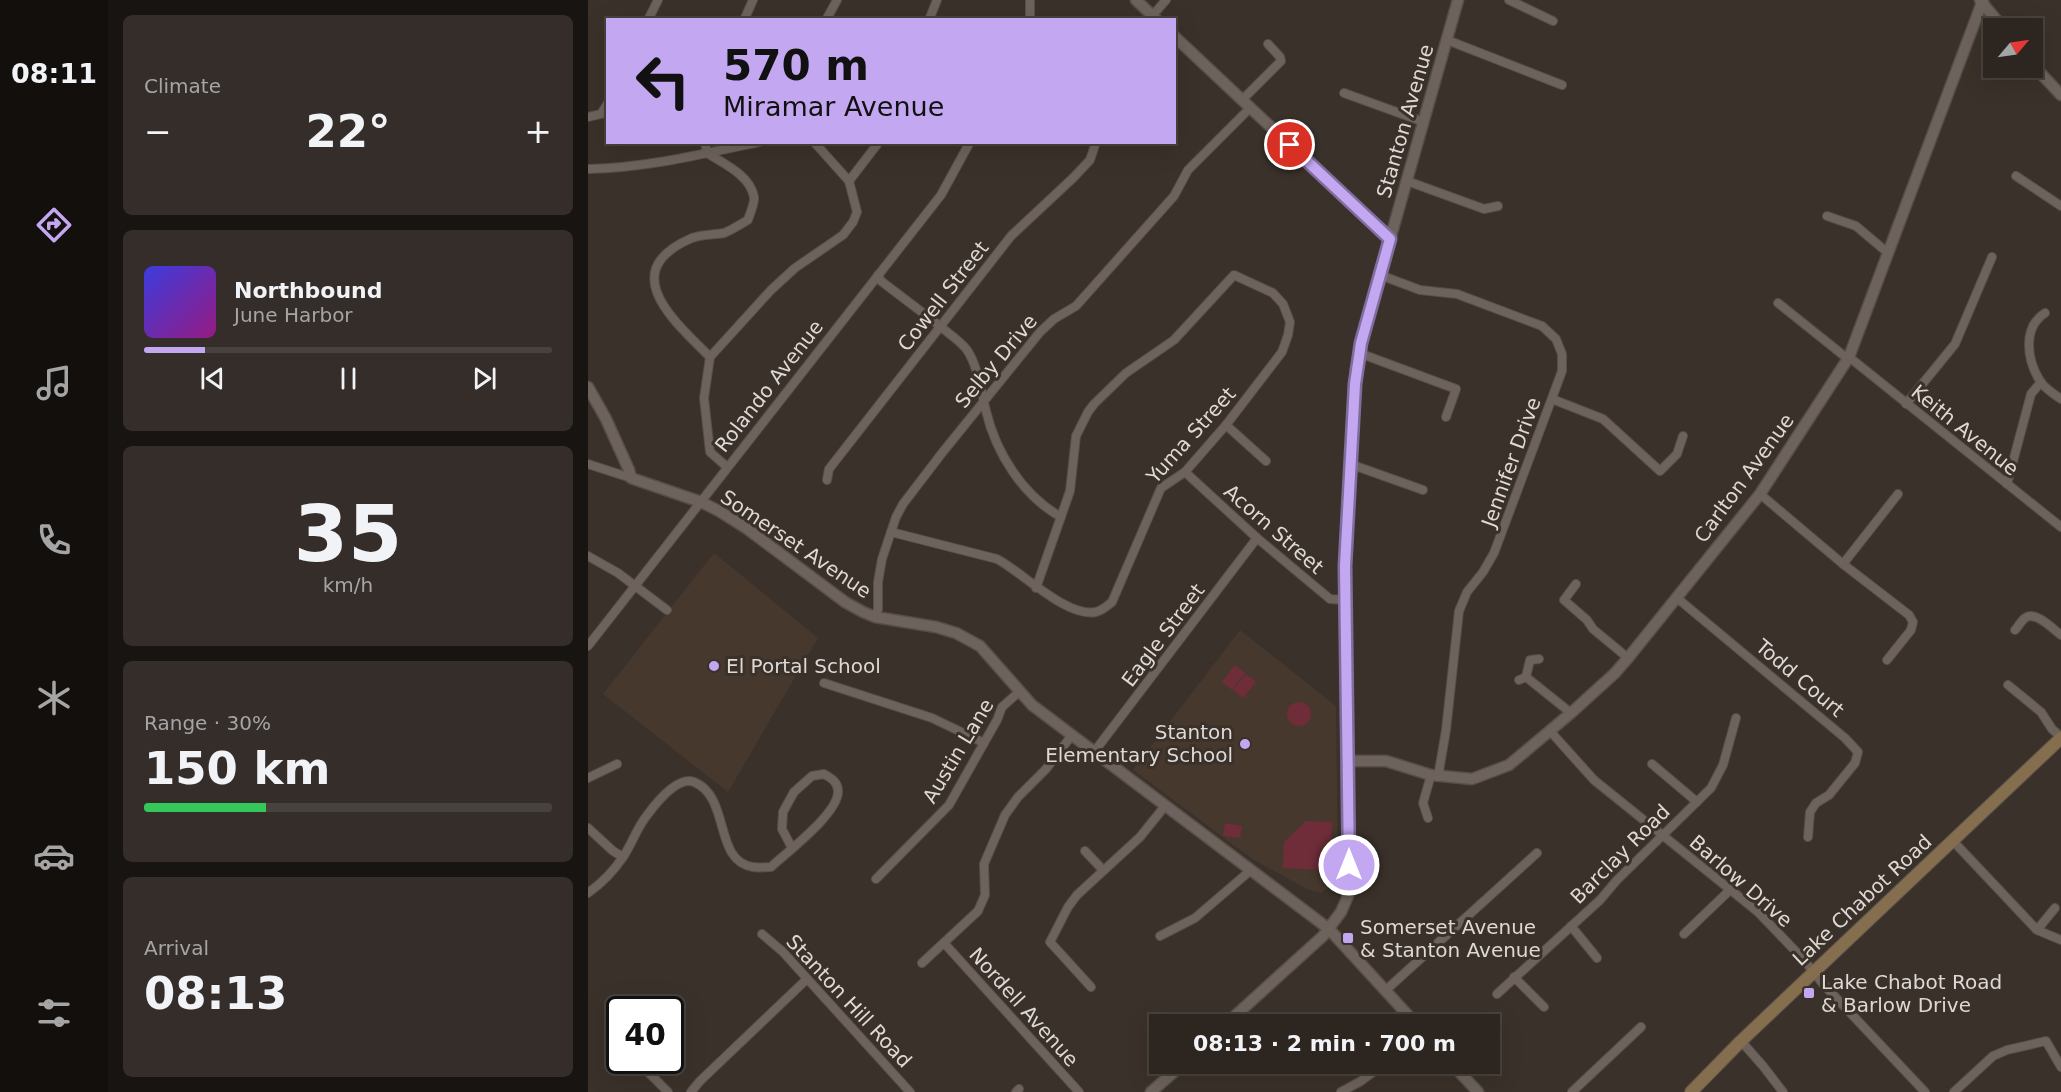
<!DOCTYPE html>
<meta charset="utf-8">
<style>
:root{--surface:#2c2520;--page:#342d29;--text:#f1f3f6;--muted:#a6a5a5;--line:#48423e;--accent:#c4a7f1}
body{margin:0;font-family:"DejaVu Sans",sans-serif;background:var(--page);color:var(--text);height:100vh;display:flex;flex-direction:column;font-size:22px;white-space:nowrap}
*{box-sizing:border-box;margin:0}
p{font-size:20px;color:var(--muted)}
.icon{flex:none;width:33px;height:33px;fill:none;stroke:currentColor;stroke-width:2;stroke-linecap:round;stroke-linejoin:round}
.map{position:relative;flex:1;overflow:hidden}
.side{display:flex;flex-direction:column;gap:15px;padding:15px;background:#181412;width:480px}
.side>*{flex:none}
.top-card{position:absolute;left:18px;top:18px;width:570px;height:126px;border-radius:0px;box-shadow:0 6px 24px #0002,0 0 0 2px var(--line);background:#c4a7f1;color:#111;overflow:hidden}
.needle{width:39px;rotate:61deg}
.controls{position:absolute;left:1395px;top:18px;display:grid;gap:12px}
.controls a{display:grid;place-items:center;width:60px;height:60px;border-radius:0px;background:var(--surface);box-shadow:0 6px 24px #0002,0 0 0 2px var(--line);font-size:30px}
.speed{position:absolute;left:18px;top:996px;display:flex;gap:12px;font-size:30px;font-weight:700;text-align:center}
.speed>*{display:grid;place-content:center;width:78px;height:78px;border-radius:50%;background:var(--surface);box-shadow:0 6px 24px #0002,0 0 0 2px var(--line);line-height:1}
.speed .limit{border:3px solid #111;border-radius:9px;background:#fff;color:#111}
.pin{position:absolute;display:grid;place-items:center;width:51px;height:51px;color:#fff;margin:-26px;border:3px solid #fff;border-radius:50%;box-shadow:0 2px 6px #0007}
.me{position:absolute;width:66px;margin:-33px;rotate:0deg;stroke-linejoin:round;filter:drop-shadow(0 0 4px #0008)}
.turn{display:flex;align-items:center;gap:21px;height:126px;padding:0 18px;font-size:27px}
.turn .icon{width:78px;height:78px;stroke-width:2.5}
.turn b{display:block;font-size:42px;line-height:51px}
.big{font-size:45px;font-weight:600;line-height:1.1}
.side .card{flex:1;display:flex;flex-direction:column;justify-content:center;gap:9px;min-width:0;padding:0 21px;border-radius:9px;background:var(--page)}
.side .dial{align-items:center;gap:0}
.dial b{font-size:78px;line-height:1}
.song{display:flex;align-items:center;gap:18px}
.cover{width:72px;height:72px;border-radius:9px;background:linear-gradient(135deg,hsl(240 70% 55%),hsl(310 70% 35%))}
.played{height:6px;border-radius:3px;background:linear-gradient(90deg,var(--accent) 15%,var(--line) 15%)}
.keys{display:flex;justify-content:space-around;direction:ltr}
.heat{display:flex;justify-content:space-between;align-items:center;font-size:33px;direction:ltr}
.charge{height:9px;border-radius:4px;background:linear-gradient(90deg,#34c759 30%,var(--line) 0)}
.trip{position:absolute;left:561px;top:1014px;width:351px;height:60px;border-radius:0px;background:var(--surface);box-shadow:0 6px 24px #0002,0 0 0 2px var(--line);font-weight:600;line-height:60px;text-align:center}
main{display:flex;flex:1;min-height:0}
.menu{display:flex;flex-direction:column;width:108px;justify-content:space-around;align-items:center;background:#120f0d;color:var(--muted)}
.menu .icon{width:42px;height:42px}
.menu .active{color:var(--accent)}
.menu b{font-size:27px;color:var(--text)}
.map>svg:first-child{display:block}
</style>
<main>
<nav class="menu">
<b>08:11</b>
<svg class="icon active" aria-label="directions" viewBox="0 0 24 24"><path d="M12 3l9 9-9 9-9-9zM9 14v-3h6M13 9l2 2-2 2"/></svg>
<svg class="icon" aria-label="music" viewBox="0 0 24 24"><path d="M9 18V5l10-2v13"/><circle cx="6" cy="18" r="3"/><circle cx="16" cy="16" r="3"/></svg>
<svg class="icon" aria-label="phone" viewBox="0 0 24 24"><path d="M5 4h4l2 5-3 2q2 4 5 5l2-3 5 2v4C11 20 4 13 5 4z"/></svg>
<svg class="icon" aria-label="climate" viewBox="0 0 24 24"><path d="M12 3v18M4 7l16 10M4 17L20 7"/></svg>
<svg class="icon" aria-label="car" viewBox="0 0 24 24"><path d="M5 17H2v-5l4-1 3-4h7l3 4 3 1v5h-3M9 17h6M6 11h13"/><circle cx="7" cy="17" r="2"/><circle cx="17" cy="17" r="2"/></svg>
<svg class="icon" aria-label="filters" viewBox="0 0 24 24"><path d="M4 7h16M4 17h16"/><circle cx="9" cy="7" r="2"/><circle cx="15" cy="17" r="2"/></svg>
</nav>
<section class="side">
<div class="card"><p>Climate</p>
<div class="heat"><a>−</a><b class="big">22°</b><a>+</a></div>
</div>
<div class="card">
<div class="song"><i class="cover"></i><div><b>Northbound</b><p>June Harbor</p></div></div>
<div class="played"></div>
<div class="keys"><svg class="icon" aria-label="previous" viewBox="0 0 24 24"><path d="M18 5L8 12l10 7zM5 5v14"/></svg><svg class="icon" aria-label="pause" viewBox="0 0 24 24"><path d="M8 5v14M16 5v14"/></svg><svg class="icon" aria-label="next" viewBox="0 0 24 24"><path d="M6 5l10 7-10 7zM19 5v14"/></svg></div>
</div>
<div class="card dial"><b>35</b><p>km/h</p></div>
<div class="card"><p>Range · 30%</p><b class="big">150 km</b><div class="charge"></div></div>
<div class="card"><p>Arrival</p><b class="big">08:13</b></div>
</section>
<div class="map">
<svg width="1473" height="1092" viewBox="0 0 1473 1092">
<rect width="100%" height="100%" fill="#3a312a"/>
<g fill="#47382e">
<path d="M126,553l104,85 -90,154 -125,-98z"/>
<path d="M652,630l96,76 2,175 -17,12 -14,-4 -55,-30 -119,-89z"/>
</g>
<g fill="#6e2d39">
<path d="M647,665l10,8 -13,17 -10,-8z"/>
<path d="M658,674l10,8 -13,16 -10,-8z"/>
<circle cx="711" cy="714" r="12"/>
<path d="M718,821l26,1 -1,41 -6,7 -42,-2 1,-26z"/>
<path d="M637,823l17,3 -2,12 -17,-2z"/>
</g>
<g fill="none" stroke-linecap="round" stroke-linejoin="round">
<defs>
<g id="minor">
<path d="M921,0l44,21"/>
<path d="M565,15l13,-15"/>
<path d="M60,20l10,-20"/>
<path d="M156,20l9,-20"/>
<path d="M238,20l11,-20"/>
<path d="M341,20l8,-20"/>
<path d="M442,20v-20"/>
<path d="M859,40l115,45"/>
<path d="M756,93l80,29"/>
<path d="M654,100l39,-39 -1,-4 -12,-13"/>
<path d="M0,117l13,-3 7,-11"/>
<path d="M117,142l2,11c17,11 43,22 47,44 1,6 -4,16 -6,23 -7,4 -16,10 -24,13 -11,2 -22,1 -32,5 -77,33 -18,83 18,119"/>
<path d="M0,169c57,-1 115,-15 171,-27"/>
<path d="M1428,176l45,30"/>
<path d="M261,181l30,-39"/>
<path d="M819,181l77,28 14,-3"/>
<path d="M1239,216l29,10 32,27"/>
<path d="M290,275l3,6c22,17 44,33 65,50 7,6 15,11 21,19 11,16 14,42 19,61 10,42 37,85 75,106"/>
<path d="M792,275l40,15 37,4 85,32 14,13 6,15v17l-7,19 -61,163 -11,19 -16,20 -8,19 -13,119 -8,47"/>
<path d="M1190,303l70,56"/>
<path d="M1457,313c-23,15 -18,47 -5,68 4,7 14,13 21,18"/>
<path d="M771,353l97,36 -10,28"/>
<path d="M1261,357l212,170"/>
<path d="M964,399l51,20 57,52 17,-17 6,-18"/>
<path d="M1318,404l49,-60 37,-87"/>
<path d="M638,425l40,36"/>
<path d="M0,464l43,14"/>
<path d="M762,464l73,26"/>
<path d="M139,467l-17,-15 -6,-54 6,-41 61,-67 24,-22 48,-33 10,-13 4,-10 -8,-31 -35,-39"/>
<path d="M597,472l72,66 73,61 15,1"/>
<path d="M239,480l2,-11 182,-233 62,-58 17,-18 6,-18"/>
<path d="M1419,484l24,-90 10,-12"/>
<path d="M1172,494l83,70 66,51 4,7 -2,8 -24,30"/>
<path d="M303,532l106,27c25,13 70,59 99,53 7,-2 11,-6 16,-10l49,-114 24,-16 41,-47 56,-73 6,-17 2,-13 -7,-18 -10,-11 -39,-18 -60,65 -48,33 -32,31 -6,8 -12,24 -6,55 -34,97"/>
<path d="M0,556l30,17 49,37"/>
<path d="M1255,564l55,-70"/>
<path d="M988,584l-12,16 23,20 6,9 35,29"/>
<path d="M1089,598l168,140 13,14 -3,11 -26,32 -13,8 -6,9 -2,25"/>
<path d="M287,617l3,-8v-27l4,-23 14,-42 7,-13 39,-51 98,-121 14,-13 22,-13 98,-110 14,-26 62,-62"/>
<path d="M1427,630c3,-3 6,-9 10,-12 10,-8 28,11 36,17"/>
<path d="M0,646l353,-451 29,-53"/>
<path d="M938,677l45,36"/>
<path d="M931,680l7,-3 4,-17 9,-1"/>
<path d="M236,683l108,35 52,25"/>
<path d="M1420,685l33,27 11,17 9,8"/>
<path d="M962,731l44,49 164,132 46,48 19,24 102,108"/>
<path d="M506,752l163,-214"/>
<path d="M1064,764l45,38"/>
<path d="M0,778l29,-14"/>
<path d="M840,818l-5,-15 8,-28"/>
<path d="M0,828l25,23 10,6"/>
<path d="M1365,841l84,89 24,10"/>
<path d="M497,851l18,19"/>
<path d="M288,879l73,-74 48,-85 5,-13 17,-15"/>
<path d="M0,893c14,-10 25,-21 35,-36 9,-13 14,-30 25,-43 9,-12 30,-38 46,-32 37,15 19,79 59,85 6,1 12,0 18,0 16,-15 68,-54 67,-76 0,-9 -7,-13 -14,-17l-12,2 -18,16 -11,20 -1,17 10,19"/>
<path d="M983,926l26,32"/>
<path d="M1449,930l18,-22"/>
<path d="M174,934l21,18 127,140"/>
<path d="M1096,934l47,-45"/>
<path d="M572,936l35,-18 56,-48"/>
<path d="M356,943l135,149"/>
<path d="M334,963l56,-52 7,-16 -1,-31 21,-49 13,-18 28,-28 26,-34"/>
<path d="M926,977l30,30"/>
<path d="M503,987l-41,-45 18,-35 9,-12 63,-58 25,-31"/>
<path d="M798,990l151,-137"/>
<path d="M909,994l103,-94 17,-20 94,-92 12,-23 13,-47"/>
<path d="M1153,1041l22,25 20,26"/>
<path d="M48,1060l32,32"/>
<path d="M103,1092l9,-11 107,-102"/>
<path d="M428,1092l3,-3"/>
<path d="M753,1092l20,-11 23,-17"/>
<path d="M984,1092l69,-65"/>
<path d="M1366,1092l39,-36 14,-6 39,-9 15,26"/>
</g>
<g id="tertiary">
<path d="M548,0l21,20"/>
<path d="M1392,0l23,28"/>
<path d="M586,36l216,203"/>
<path d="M1444,64l29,31"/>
<path d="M0,387l18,32 23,51 2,8 70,24 18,9 27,17 99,74 18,10 12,5 61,10 20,6 24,13 52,59 297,224 87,95"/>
<path d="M760,761h38l45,14 41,4 37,-14 62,-52 44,-40 13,-15 132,-164 89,-137 134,-357"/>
<path d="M638,1024l97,-88 18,-24 7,-16 -3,-330 11,-197 10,-45 92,-324"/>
<path d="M864,1064l26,28"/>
<path d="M563,1092l32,-28"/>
</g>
<path id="secondary" d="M1103,1092l50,-51 320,-303"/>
</defs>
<use href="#minor" stroke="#564f49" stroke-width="10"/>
<use href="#tertiary" stroke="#564f49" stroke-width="13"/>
<use href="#secondary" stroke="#564f49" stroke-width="14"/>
<use href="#minor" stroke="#6d635c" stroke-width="8"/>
<use href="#tertiary" stroke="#6d635c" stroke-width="10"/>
<use href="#secondary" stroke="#846e4e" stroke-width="12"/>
</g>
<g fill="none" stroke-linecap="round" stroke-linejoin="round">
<defs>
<path id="route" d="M702,145l100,94 -29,104 -6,41 -10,182 4,299"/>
</defs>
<use href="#route" stroke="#7f6d9d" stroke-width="15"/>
<use href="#route" stroke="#c4a7f1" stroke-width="10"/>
</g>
<g fill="#c4a7f1" stroke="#3a312a" stroke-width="2">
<circle cx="126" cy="666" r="6"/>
<circle cx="657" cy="744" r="6"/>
<rect x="754" y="932" width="12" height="12" rx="3"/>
<rect x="1215" y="987" width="12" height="12" rx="3"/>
</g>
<g text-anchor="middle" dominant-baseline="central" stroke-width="6" stroke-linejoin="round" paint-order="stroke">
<g font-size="20" fill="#dfd9d5" stroke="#3a312a">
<text transform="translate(817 121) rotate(-74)">Stanton Avenue</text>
<text transform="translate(355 296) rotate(-52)">Cowell Street</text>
<text transform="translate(408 361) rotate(-50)">Selby Drive</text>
<text transform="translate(181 386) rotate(-52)">Rolando Avenue</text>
<text transform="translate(1377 430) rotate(39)">Keith Avenue</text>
<text transform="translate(603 435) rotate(-48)">Yuma Street</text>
<text transform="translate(923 462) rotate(-70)">Jennifer Drive</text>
<text transform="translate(1156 478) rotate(-54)">Carlton Avenue</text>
<text transform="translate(686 529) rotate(41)">Acorn Street</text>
<text transform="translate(208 544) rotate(34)">Somerset Avenue</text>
<text transform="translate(575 635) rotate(-53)">Eagle Street</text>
<text transform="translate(1212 678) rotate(40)">Todd Court</text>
<text transform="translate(370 751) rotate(-59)">Austin Lane</text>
<text transform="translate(1032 854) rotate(-45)">Barclay Road</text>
<text transform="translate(1153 881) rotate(41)">Barlow Drive</text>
<text transform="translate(1274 900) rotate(-43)">Lake Chabot Road</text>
<text transform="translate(261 1001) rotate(47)">Stanton Hill Road</text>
<text transform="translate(436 1007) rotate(48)">Nordell Avenue</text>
</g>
<g font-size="20" fill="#dfd9d5" stroke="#3a312a" text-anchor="start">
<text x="138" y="666">El Portal School</text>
<text x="645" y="732" text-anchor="end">Stanton<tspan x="645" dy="23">Elementary School</tspan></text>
<text x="772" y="927">Somerset Avenue<tspan x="772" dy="23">&amp; Stanton Avenue</tspan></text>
<text x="1233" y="982">Lake Chabot Road<tspan x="1233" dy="23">&amp; Barlow Drive</tspan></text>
</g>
</g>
</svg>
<div class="controls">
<a><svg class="needle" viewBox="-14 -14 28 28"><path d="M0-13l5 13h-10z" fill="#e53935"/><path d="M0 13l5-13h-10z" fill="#a6a5a5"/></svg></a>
</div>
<div class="speed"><div class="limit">40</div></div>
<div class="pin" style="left:702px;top:145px;background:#d93025"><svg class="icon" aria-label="arrive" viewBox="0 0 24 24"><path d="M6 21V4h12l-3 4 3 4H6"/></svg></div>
<svg class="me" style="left:761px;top:865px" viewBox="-20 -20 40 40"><circle r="17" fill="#c4a7f1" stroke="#fff" stroke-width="3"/><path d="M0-11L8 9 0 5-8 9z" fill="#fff"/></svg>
<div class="trip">08:13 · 2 min · 700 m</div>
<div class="top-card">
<div class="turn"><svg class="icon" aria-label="left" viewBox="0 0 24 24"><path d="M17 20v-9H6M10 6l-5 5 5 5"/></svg><div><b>570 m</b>Miramar Avenue</div></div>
</div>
</div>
</main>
